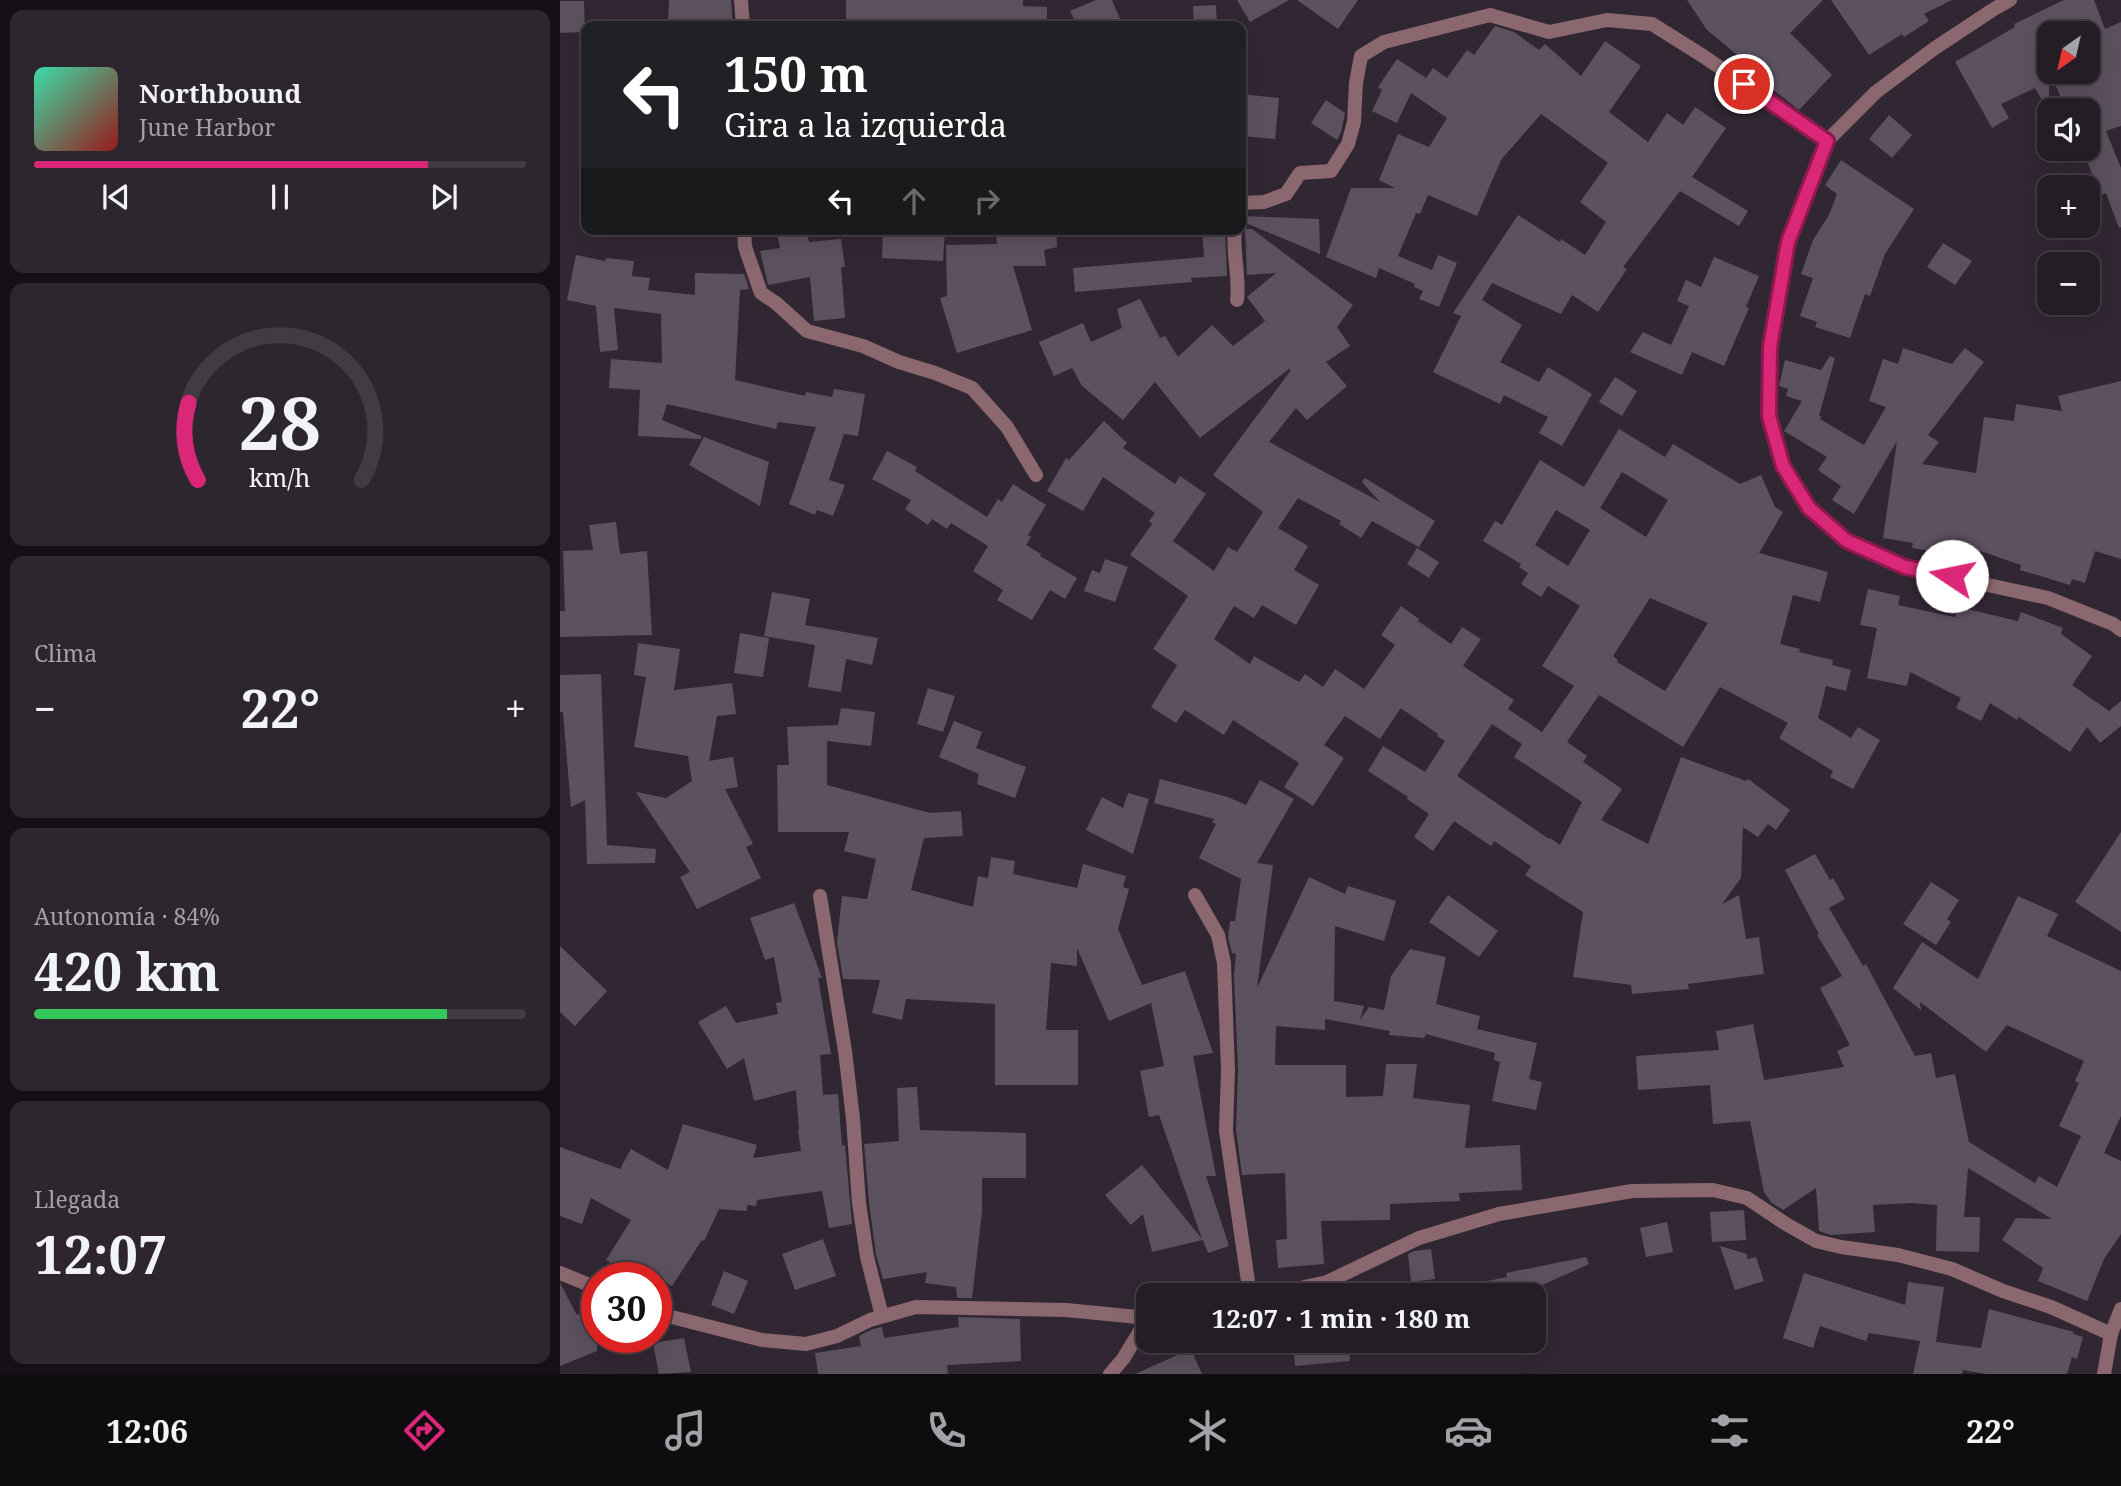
<!DOCTYPE html>
<html lang="es">
<meta charset="utf-8">
<style>
:root{--surface:#251d26;--page:#2d262e;--text:#f1f3f6;--muted:#a3a2a7;--line:#423b43;--accent:#db2777}
body{margin:0;font-family:"Noto Serif",serif;background:var(--page);color:var(--text);height:100vh;display:flex;flex-direction:column;font-size:26px;white-space:nowrap}
*{box-sizing:border-box;margin:0}
p{font-size:23px;color:var(--muted)}
.icon{flex:none;width:38px;height:38px;fill:none;stroke:currentColor;stroke-width:2;stroke-linecap:round;stroke-linejoin:round}
.map{position:relative;flex:1;overflow:hidden}
.sheet{display:flex;flex-direction:column;gap:10px;padding:10px;background:#141015;width:560px}
.sheet>*{flex:none}
.hud{position:absolute;left:21px;top:21px;width:665px;height:214px;border-radius:14px;box-shadow:0 7px 28px #0002,0 0 0 2px var(--line);background:#202124;color:#fff;overflow:hidden}
.needle{width:46px;rotate:214deg}
.controls{position:absolute;left:1477px;top:21px;display:grid;gap:14px}
.controls a{display:grid;place-items:center;width:63px;height:63px;border-radius:14px;background:var(--surface);box-shadow:0 7px 28px #0002,0 0 0 2px var(--line);font-size:35px}
.speed{position:absolute;left:21px;top:1262px;display:flex;gap:14px;font-size:35px;font-weight:700;text-align:center}
.speed>*{display:grid;place-content:center;width:91px;height:91px;border-radius:50%;background:var(--surface);box-shadow:0 7px 28px #0002,0 0 0 2px var(--line);line-height:1}
.speed .limit{border:10px solid #d22;background:#fff;color:#111}
.pin{position:absolute;display:grid;place-items:center;width:60px;height:60px;color:#fff;margin:-30px;border:4px solid #fff;border-radius:50%;box-shadow:0 2px 7px #0007}
.me{position:absolute;width:77px;margin:-38px;rotate:281deg;stroke-linejoin:round;filter:drop-shadow(0 0 5px #0008)}
.turn{display:flex;align-items:center;gap:24px;height:147px;padding:0 28px;font-size:32px}
.turn .icon{width:91px;height:91px;stroke-width:2.5}
.turn b{display:block;font-size:49px;line-height:60px}
.lanes{display:flex;align-items:center;height:66px;padding:0 28px;background:#0003;justify-content:center;gap:35px;direction:ltr}
.lanes .off{opacity:.35}
.big{font-size:52px;font-weight:700;line-height:1.1}
.sheet .card{flex:1;display:flex;flex-direction:column;justify-content:center;gap:10px;min-width:0;padding:0 24px;border-radius:14px;background:var(--page)}
.sheet .dial{align-items:center;gap:0}
.dial svg{height:182px;overflow:visible;fill:none;stroke:var(--line);stroke-width:7;stroke-linecap:round;text-anchor:middle}
.dial text{fill:var(--text);stroke:none}
.song{display:flex;align-items:center;gap:21px}
.cover{width:84px;height:84px;border-radius:10px;background:linear-gradient(135deg,hsl(160 70% 55%),hsl(0 70% 35%))}
.played{height:7px;border-radius:4px;background:linear-gradient(90deg,var(--accent) 80%,var(--line) 80%)}
.keys{display:flex;justify-content:space-around;direction:ltr}
.heat{display:flex;justify-content:space-between;align-items:center;font-size:38px;direction:ltr}
.charge{height:10px;border-radius:5px;background:linear-gradient(90deg,#34c759 84%,var(--line) 0)}
.trip{position:absolute;left:576px;top:1283px;width:410px;height:70px;border-radius:14px;background:var(--surface);box-shadow:0 7px 28px #0002,0 0 0 2px var(--line);font-weight:700;line-height:70px;text-align:center}
.tabs{display:flex;height:112px;justify-content:space-around;align-items:center;background:#0f0c0f;color:var(--muted)}
.tabs .icon{width:49px;height:49px}
.tabs .on{color:var(--accent)}
.tabs b{font-size:32px;color:var(--text)}
main{display:flex;flex:1;min-height:0}
.map>svg:first-child{display:block}
</style>
<main>
<section class="sheet">
<div class="card">
<div class="song"><i class="cover"></i><div><b>Northbound</b><p>June Harbor</p></div></div>
<div class="played"></div>
<div class="keys"><svg class="icon" aria-label="previous" viewBox="0 0 24 24"><path d="M18 5L8 12l10 7zM5 5v14"/></svg><svg class="icon" aria-label="pause" viewBox="0 0 24 24"><path d="M8 5v14M16 5v14"/></svg><svg class="icon" aria-label="next" viewBox="0 0 24 24"><path d="M6 5l10 7-10 7zM19 5v14"/></svg></div>
</div>
<div class="card dial"><svg viewBox="0 0 100 80">
<path d="M14 69A42 42 0 1 1 86 69"/>
<path d="M14 69A42 42 0 0 1 10 35" stroke="#db2777"/>
<text x="50" y="56" font-size="32" font-weight="700">28</text>
<text x="50" y="72" font-size="11">km/h</text>
</svg></div>
<div class="card"><p>Clima</p>
<div class="heat"><a>−</a><b class="big">22°</b><a>+</a></div>
</div>
<div class="card"><p>Autonomía · 84%</p><b class="big">420 km</b><div class="charge"></div></div>
<div class="card"><p>Llegada</p><b class="big">12:07</b></div>
</section>
<div class="map">
<svg width="1561" height="1374" viewBox="0 0 1561 1374">
<rect width="100%" height="100%" fill="#312733"/>
<g fill="#5c515e" fill-rule="evenodd">
<path d="M109,0h62l2,26 -65,-1z"/>
<path d="M286,0h177v6l24,1v19h-201z"/>
<path d="M536,0h16l11,26h-46l-7,-15z"/>
<path d="M677,0h52l-39,22z"/>
<path d="M737,0h61l-20,29z"/>
<path d="M1127,0h136l-33,33 42,42 -33,35 -32,-25 3,-3 -63,-52z"/>
<path d="M1271,0h121l-28,14 5,7 -25,16 -2,-3 -33,21z"/>
<path d="M1504,0h30l11,29 16,-7v104l-15,5 15,37v59l-2,1 -13,-35 -5,2 -19,-46h6v-39h-22l-16,-38h38v-39h-39v8l-7,4 7,15v52l-14,-24 -34,16 8,14 -17,10 -37,-66 60,-35 -1,-3z"/>
<path d="M0,1h24l1,31 -25,1z"/>
<path d="M656,5l1,21h-23l-1,-20z"/>
<path d="M935,26l19,6 25,18 6,-6 36,32 24,-35 36,25 -32,46 39,30 19,-29 16,12 12,-18 31,21 -34,49 56,34 -9,15 -59,-35 -57,76 4,2 -29,43 -26,-17 -11,19 -69,-31 -10,17 40,25 -22,37 39,20 9,-15 44,27 -30,52 -23,-13 9,-16 -44,-22 -4,9 -67,-32 28,-56 -8,-3 65,-98 42,27 1,-3 24,16 21,-33 -26,-20 28,-39 -67,-49 -40,46 -24,56 -49,-21 -8,19 -4,-1 -18,43 34,14 6,-15 19,8 -18,44 -20,-8 4,-8 -9,-4 1,-3 -36,-16 -3,10 -50,-21 25,-69h44l-16,-8 19,-46 31,13 18,-29 -36,-25 -14,30 -25,-12 10,-21 -4,-3 19,-28 29,19 7,-10 14,10 20,-28 7,5z"/>
<path d="M681,94l38,4 -4,41 -34,-3z"/>
<path d="M766,100l19,13 -4,19 -4,8 -26,-17z"/>
<path d="M1329,115l23,20 -20,23 -23,-19z"/>
<path d="M1281,160l73,49 -29,45 -15,42 -5,-2 -15,44 -35,-11 2,-5 -17,-6 13,-38 -12,-4 12,-34 16,-25 8,-21 -12,-9z"/>
<path d="M681,216l78,3 1,35 -79,-33z"/>
<path d="M226,229h20l3,13 32,-3 4,28h-4l4,51 -31,3 -4,-44 -42,8 -8,-34 20,-3 -3,-15 9,-1z"/>
<path d="M323,229h62l-2,32 -61,-3z"/>
<path d="M436,229h60l1,18 -13,3 2,16h-33l19,64 -75,23 -17,-55 7,-2 -1,-51 51,-1z"/>
<path d="M642,229h23l2,47 -36,2 1,4 -117,10 -2,-24 131,-11z"/>
<path d="M685,229h7l101,76 -16,22 13,19 -24,16 21,24 -40,34 -11,-12 -27,34 111,60 -18,-20 3,-4 70,43 -16,26 -47,-26 -11,17 -22,-14 2,-3 -43,-23 -20,30 30,18 -14,24 25,15 -23,40 -34,-20 -8,13 -20,-12 -20,33 36,25 4,-8 45,26 6,-8 18,13 12,-18 29,20 31,-44 -14,-10 20,-29 18,13 -1,2 33,23 11,-17 19,12 -18,27 51,34 -6,9 34,23 32,-46 -32,-20 38,-60 -32,-20 -7,11 -20,-13 7,-11 -9,-6 2,-3 -38,-23 12,-20 7,4 38,-65 44,27 35,-58 46,28 8,-13 67,40 21,-9 14,32 8,5 -24,41 69,19 -8,30 -27,-7 -13,49 20,5 -1,3 34,8 -1,5 19,5 -5,21 -20,-5 -8,32 33,20 7,-11 22,13 -27,49 -23,-12 3,-6 -54,-33 9,-15 -68,-36 -37,60 -84,-52 -32,47 20,14 -4,6 39,27 -21,31 47,24 33,-87 65,24 2,-2 42,31 -14,20 -8,-6 -10,13 -15,-10 -2,51 -19,26 17,-9 7,44 13,-2 5,37 -76,10 1,5 -57,5 -1,-9 -58,-8 10,-65 -58,-37 6,-9 -37,-25 -3,5 -37,-25 -21,30 -19,-14 15,-23 -22,-15 1,-2 -40,-26 15,-25 42,26 20,-31 -8,-5 1,-2 -36,-25h-2l-20,30 -35,-23 -21,29 20,13 -31,48 -29,-19 15,-24 -66,-43 -9,15 -39,-25 -9,13 -25,-16 26,-42 -24,-16 35,-53 -58,-41 22,-31 -3,-3 6,-8 -52,-36 -20,34 -36,-20 19,-33 3,2 35,-39 23,22 -4,5 52,36 5,-8 26,18 -33,47 41,30 14,-24 9,5 26,-40 -50,-37 78,-105 -2,-1 -89,69 -45,-56 -32,38 -41,-34 -10,-18 -18,8 -15,-34 44,-19 8,19 31,-14 -5,-19 23,-10 20,39 5,-2 13,21 34,-32 21,21 32,-25 -18,-24 29,-24 -29,2zM1062,472l46,28 -22,37 -46,-29zM996,510l34,20 -22,36 -33,-21zM1090,598l58,25 -43,68 -48,-29 1,-2 -5,-4zM932,724l30,20 -8,13 68,45 -22,43 -10,-7 -1,1 -92,-63z"/>
<path d="M1383,243l29,18 -17,24 -28,-18z"/>
<path d="M16,255l29,6 1,-3 28,3 -2,15 18,2 -2,12 47,5v-22l49,1 5,15 -9,1 -5,90 70,16 1,-4 26,5 2,-8 31,5 -7,42 -14,-2 -15,46 16,5 -12,31 -16,-6 -2,5 -26,-11 27,-77 -38,-5 -2,7 -109,-25 -5,16 39,16v3l-63,-3 2,-46 -31,-2 2,-29 51,4 -1,-49 -47,-6 4,42 -18,2 -4,-46 -29,-6z"/>
<path d="M1154,257l45,19 -13,31 3,1 -25,58 -32,-14 -10,23 -52,-23 13,-20 28,13 18,-39 -12,-5 9,-21 15,7z"/>
<path d="M1343,348l49,16 13,-16 19,14 -56,73 11,7 -17,22 54,9 8,-56 30,4 2,-17 46,7 -4,-15 63,-15v178l-26,-8 -10,32 -13,-4 -2,6 -50,-15 1,-5 -64,-22 -2,12 -43,-7 1,-5 -30,-5 14,-97 -43,73 -22,-14 9,-14 -23,-16 9,-13 -43,-26 18,-30 -16,-5 2,-7 -9,-3 6,-26 36,10 9,-14 5,2 -16,58 3,1 -2,2 44,26 22,-38 -17,-6 14,-42 15,5z"/>
<path d="M1055,377l22,14 -15,25 -23,-14z"/>
<path d="M144,437l65,25 -9,44 -71,-41z"/>
<path d="M327,451l30,16 -2,4 72,46 11,-18 4,3 11,-18 33,21 -18,30 3,2 -5,8 15,9 -1,2 37,22 -12,21 -15,-9 -18,30 -35,-20 6,-10 -30,-19 15,-25 -37,-23 -4,6 -15,-10 -4,6 -23,-16 6,-9 -39,-21z"/>
<path d="M56,522l4,32 27,-3 5,84 -92,2v-26h5l-2,-60 30,-1 -4,-25z"/>
<path d="M857,548l22,14 -10,16 -22,-14z"/>
<path d="M545,559l23,8 -13,35 -31,-11 8,-21 8,3z"/>
<path d="M1308,589l32,7 -2,9 57,12 3,-10 60,14 3,-9 42,16 -2,6 31,22 -20,29 37,26 12,-10v25l-21,17 -13,-16 -17,25 -51,-35 -2,3 -27,-17 -9,18 -25,-13 5,-10 -51,-26 -3,14 -40,-8 10,-50 -17,-3z"/>
<path d="M212,592l38,7 -5,26 73,13 -6,27 -26,-6 -5,33 -33,-5 7,-42 -51,-9z"/>
<path d="M180,633l29,5 -6,39 -29,-4z"/>
<path d="M78,643l42,6 -6,41 58,-7 4,31 -19,2 -8,45 24,-4 5,30 -13,2 28,55 -7,3 15,31 -64,31 -17,-32 10,-5 -54,-80 30,6 26,-17 -4,-25 -54,-9 12,-70 -12,-2z"/>
<path d="M41,674l6,171 49,4 -1,14 -68,1 -2,-64 -14,7 -8,-95h-3v-37z"/>
<path d="M368,688l27,8 -12,36 -26,-8z"/>
<path d="M281,708l34,4 -4,34 -44,-5v44l103,28 31,-2 2,25 -39,2 -13,52 62,17 5,-31 10,2 3,-21 24,4 -2,13 64,14 6,-24 43,12 -3,11 6,2 -11,40 24,56 43,-14 28,82 -20,3 23,120h-10l23,70 -21,7 -5,-13 -51,12 -9,-38 -12,11 -26,-30 37,-30 60,74 -43,-124 -10,2 -9,-46 24,-5 -13,-63 -42,18 -32,-73v18l-26,-3 -5,67h32v55h-83v-81l-89,-5 -4,21 -30,-7 8,-33 -37,-1 -6,-37 5,-46 25,3 9,-40 -32,-8 5,-19h-71l-1,-67h12l-2,-38 51,-2z"/>
<path d="M394,721l28,11 -6,16 50,19 -11,31 -38,-14 2,-10 -40,-17z"/>
<path d="M600,779l68,18 18,8 14,-25 34,19 -37,64 16,2 -16,123 52,-111 36,17 3,-8 48,15 -12,40 -49,-15 -1,75 30,5 -4,14 9,-13 15,3 7,-34 19,-27 36,8 -10,47 44,12 -3,13 60,14 -8,36 13,3 -6,28 -44,-9 8,-39 -6,-2 1,-7 -69,-19 -2,4 -35,-3 1,-4 -65,-12v11l-49,-4 -1,39h71v32l37,-1 3,-32h31l-4,34 57,7 -5,43 55,-3 2,45 -63,3 1,8 -70,3v16l-69,1 3,43 -46,4 -2,-28 11,-1 -2,-66 -43,2 -6,-45 2,-60 -4,-95 2,-21 -4,-1 -4,-15 2,-17h5l6,-42 -42,-21 17,-34 -4,-2 2,-3 -60,-16z"/>
<path d="M568,793l21,6 -16,55 -47,-24 16,-33 21,11z"/>
<path d="M1561,832v100l-46,-30z"/>
<path d="M1255,854l15,26 3,-2 12,21 -16,9 34,58 3,-2 49,92 16,-3 5,25 19,-4 14,68 66,41 4,-7 18,11 24,-51 -22,-10 20,-43 -4,-2 9,-20 -77,-36 -21,27 -66,-50 1,8 -28,-22 29,-46 56,37 40,-83 40,18 -11,22 74,35v145l-17,37 17,8v73l-17,25 -17,42 -49,-20 5,-13 -41,-28 14,-22 36,1 -84,-51 -4,49h16l-1,35 -43,-1 1,-46 -26,-2 -38,2 2,27 -44,3 -12,-4 -3,-43 -33,22 -11,-7 -8,-11 -14,-71 -37,3 -3,-39 -72,5 -2,-34 83,-6 -3,-19 37,-7 11,56 80,-13 -7,-16 13,-6 -30,-57 22,-12 -25,-41 2,-1 -34,-64z"/>
<path d="M1371,882l28,18 -12,19 4,3 -15,23 -33,-21z"/>
<path d="M888,895l50,36 -19,26 -50,-35z"/>
<path d="M234,903l28,75h-4l13,76 -11,1 3,40 15,-1 4,52 3,-1 7,79 -23,4 -7,-37 -65,9 -1,6 -9,-1v6l-28,-2 -15,32 -2,-1 -30,46 -15,-8h-23l-28,-18 25,-40 -40,-22 -9,26 -22,-8v-69l60,22 11,-20 37,21 15,-46 74,21 -4,13 48,-7 -3,-20 1,-1 -3,-40 -42,11 -10,-43 -17,11 -29,-47 28,-16 10,17 42,-9 -2,-11 6,-1 -8,-45 -9,3 -15,-42z"/>
<path d="M0,946l47,45 -32,35 -15,-14z"/>
<path d="M357,1087l3,43 106,3v45h-44v34l-10,86h-15l-1,-11 -31,-4 2,-11 -44,7 -7,-24 -7,-53 -5,-58 35,-3 -2,-53z"/>
<path d="M1184,1210l2,30 -34,2 -2,-30z"/>
<path d="M1107,1222l6,30 -27,5 -6,-29z"/>
<path d="M263,1239l13,37 -41,14 -13,-36z"/>
<path d="M1160,1246l27,8v5l9,-2 8,24 -29,9z"/>
<path d="M871,1249l4,30 -24,3 -3,-28 6,-3z"/>
<path d="M1026,1257l3,7 -51,23 2,8h-77l-1,-9 45,-9 -1,-4z"/>
<path d="M164,1271l24,10 -14,33 -23,-9z"/>
<path d="M1244,1273l101,32 3,-23 36,5 -8,55 45,6 8,-39 85,23 -1,2 10,3 -6,22 -5,-2 -5,17h-81l-23,-4 -1,4h-49l7,-33 -51,-8 -3,8 -46,-15 -7,22 -30,-10z"/>
<path d="M0,1283l17,32 20,-9v45l-37,15z"/>
<path d="M398,1317l62,2 1,42 -74,4 1,9h-130l-3,-21 46,-7 -2,-10 14,-7 9,-2 2,11 75,-11z"/>
<path d="M124,1338l7,34 -32,2 -6,-31z"/>
<path d="M733,1340h55l2,21 -55,5z"/>
<path d="M631,1349l11,25h-67z"/>
</g>
<g fill="none" stroke-linecap="round" stroke-linejoin="round">
<g stroke="#8b686f" stroke-width="14">
<path d="M181,0l2,26"/>
<path d="M1450,0l-16,9 -59,39 -59,44 -49,49 -39,100 -17,106 -2,69 14,50 26,42 38,33 58,26 143,31 65,26 8,6"/>
<path d="M681,203l23,-1 22,-8 14,-21 31,-2 17,-27 6,-22 2,-39 5,-27 23,-14 106,-27 59,17 58,-12 45,4 51,32 124,85"/>
<path d="M184,229l1,18 16,46 15,10 31,28 56,15 36,16 36,11 37,15 35,39 29,48"/>
<path d="M675,229c-3,24 5,47 2,71"/>
<path d="M635,895l23,40 6,28 4,107 -2,61 24,164"/>
<path d="M260,896l25,155 8,68 6,84 8,54 15,59"/>
<path d="M0,1273l37,15"/>
<path d="M708,1295l59,-13 92,-44 80,-24 133,-23 81,-1 34,8 39,26 30,17 25,6 57,8 54,14 51,22 48,16 60,27"/>
<path d="M96,1313l106,27 44,4 31,-8 33,-16 46,-13 150,3 82,8"/>
<path d="M550,1374l13,-15 25,-41"/>
<path d="M1544,1374l7,-40 10,-25"/>
</g>
</g>
<g fill="none" stroke-linecap="round" stroke-linejoin="round">
<defs>
<path id="route" d="M1184,84l83,57 -39,101 -18,105 -1,69 14,50 26,42 38,33 58,26 47,9"/>
</defs>
<use href="#route" stroke="#8e194d" stroke-width="18"/>
<use href="#route" stroke="#db2777" stroke-width="12"/>
</g>
</svg>
<div class="controls">
<a><svg class="needle" viewBox="-14 -14 28 28"><path d="M0-13l5 13h-10z" fill="#e53935"/><path d="M0 13l5-13h-10z" fill="#a3a2a7"/></svg></a>
<a><svg class="icon" aria-label="sound" viewBox="0 0 24 24"><path d="M4 9h4l5-4v14l-5-4H4zM17 9q2 3 0 6"/></svg></a>
<a>+</a>
<a>−</a>
</div>
<div class="speed"><div class="limit">30</div></div>
<div class="pin" style="left:1184px;top:84px;background:#d93025"><svg class="icon" aria-label="arrive" viewBox="0 0 24 24"><path d="M6 21V4h12l-3 4 3 4H6"/></svg></div>
<svg class="me" style="left:1392px;top:576px" viewBox="-20 -20 40 40"><circle r="19" fill="#fff"/><path d="M0-13L10 11 0 6-10 11z" fill="#db2777"/></svg>
<div class="trip">12:07 · 1 min · 180 m</div>
<div class="hud">
<div class="turn"><svg class="icon" aria-label="left" viewBox="0 0 24 24"><path d="M17 20v-9H6M10 6l-5 5 5 5"/></svg><div><b>150 m</b>Gira a la izquierda</div></div>
<div class="lanes"><svg class="icon" aria-label="left" viewBox="0 0 24 24"><path d="M17 20v-9H6M10 6l-5 5 5 5"/></svg><svg class="icon off" aria-label="ahead" viewBox="0 0 24 24"><path d="M12 20V5M6 11l6-6 6 6"/></svg><svg class="icon off" aria-label="right" viewBox="0 0 24 24"><path d="M7 20v-9h11M14 6l5 5-5 5"/></svg></div>
</div>
</div>
</main>
<nav class="tabs">
<b>12:06</b>
<svg class="icon on" aria-label="directions" viewBox="0 0 24 24"><path d="M12 3l9 9-9 9-9-9zM9 14v-3h6M13 9l2 2-2 2"/></svg>
<svg class="icon" aria-label="music" viewBox="0 0 24 24"><path d="M9 18V5l10-2v13"/><circle cx="6" cy="18" r="3"/><circle cx="16" cy="16" r="3"/></svg>
<svg class="icon" aria-label="phone" viewBox="0 0 24 24"><path d="M5 4h4l2 5-3 2q2 4 5 5l2-3 5 2v4C11 20 4 13 5 4z"/></svg>
<svg class="icon" aria-label="climate" viewBox="0 0 24 24"><path d="M12 3v18M4 7l16 10M4 17L20 7"/></svg>
<svg class="icon" aria-label="car" viewBox="0 0 24 24"><path d="M5 17H2v-5l4-1 3-4h7l3 4 3 1v5h-3M9 17h6M6 11h13"/><circle cx="7" cy="17" r="2"/><circle cx="17" cy="17" r="2"/></svg>
<svg class="icon" aria-label="filters" viewBox="0 0 24 24"><path d="M4 7h16M4 17h16"/><circle cx="9" cy="7" r="2"/><circle cx="15" cy="17" r="2"/></svg>
<b>22°</b>
</nav>
